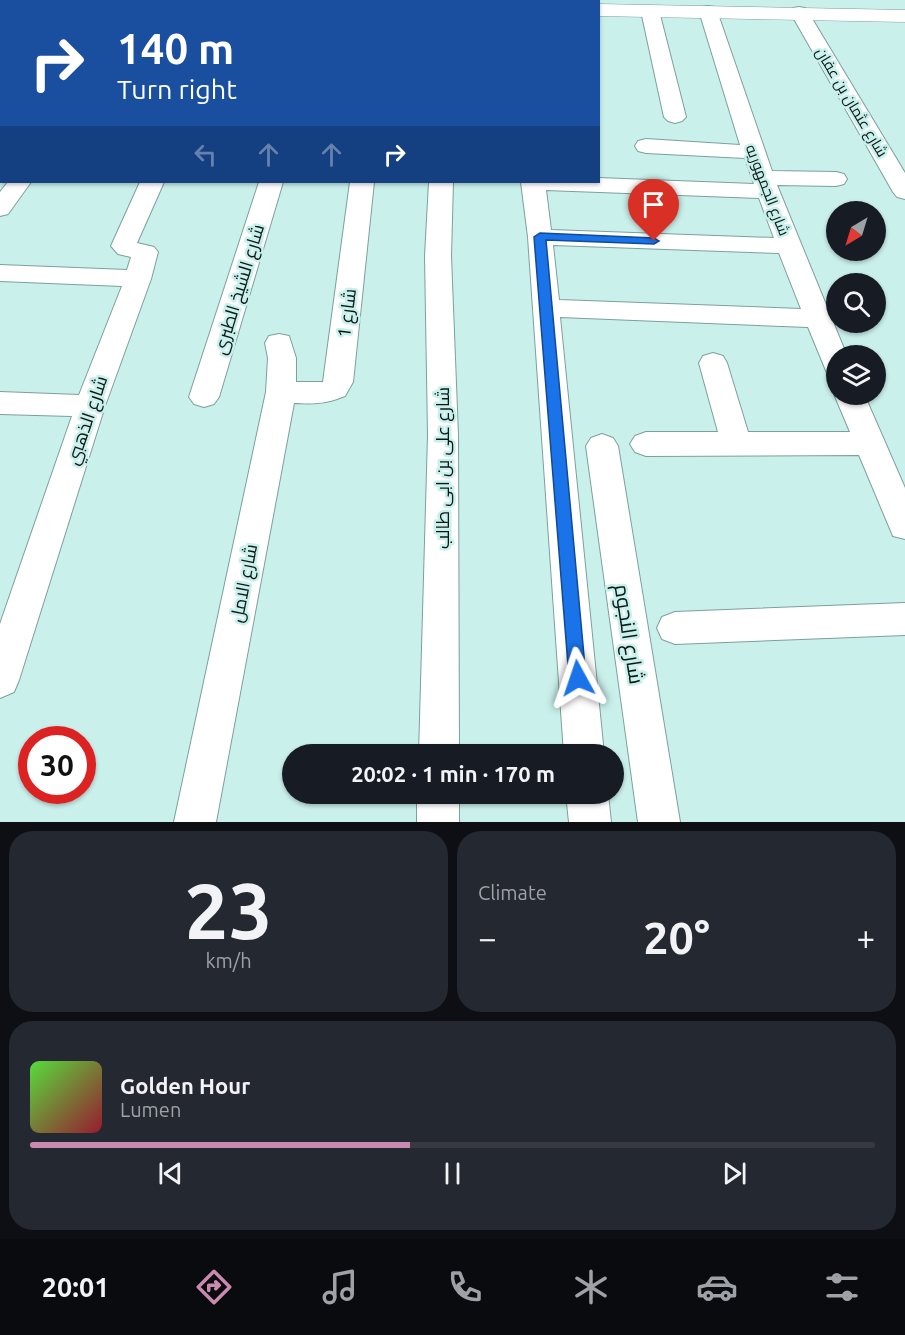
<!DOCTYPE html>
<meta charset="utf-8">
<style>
:root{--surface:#171b24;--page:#242831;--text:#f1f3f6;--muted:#9ea1a6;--line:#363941;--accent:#ca89ae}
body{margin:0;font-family:Ubuntu,Cairo,sans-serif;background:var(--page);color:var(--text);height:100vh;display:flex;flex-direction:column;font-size:22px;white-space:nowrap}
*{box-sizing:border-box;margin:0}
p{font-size:20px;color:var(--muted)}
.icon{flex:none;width:33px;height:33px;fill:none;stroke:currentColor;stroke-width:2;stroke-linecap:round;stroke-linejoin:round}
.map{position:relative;height:822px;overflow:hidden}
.sheet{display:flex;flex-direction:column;gap:9px;padding:9px;background:#0d0f14;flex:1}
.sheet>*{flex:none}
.hud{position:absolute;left:0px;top:0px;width:600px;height:183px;box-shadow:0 2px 4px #0004;background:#1a4fa0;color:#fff;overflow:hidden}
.needle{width:39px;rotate:218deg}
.tools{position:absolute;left:826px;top:201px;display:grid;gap:12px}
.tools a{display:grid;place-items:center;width:60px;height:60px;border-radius:50%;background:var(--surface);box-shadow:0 2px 4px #0004;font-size:30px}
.speed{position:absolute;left:18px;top:726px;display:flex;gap:12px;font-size:30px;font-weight:700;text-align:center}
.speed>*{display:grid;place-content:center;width:78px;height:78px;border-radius:50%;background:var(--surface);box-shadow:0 2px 4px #0004;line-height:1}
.speed .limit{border:9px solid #d22;background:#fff;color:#111}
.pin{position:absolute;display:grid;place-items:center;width:51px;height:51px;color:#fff;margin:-62px -26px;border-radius:50% 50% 50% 0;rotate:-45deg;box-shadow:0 0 6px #0007}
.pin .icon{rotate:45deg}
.me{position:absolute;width:66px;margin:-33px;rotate:355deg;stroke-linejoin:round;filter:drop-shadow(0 0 4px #0008)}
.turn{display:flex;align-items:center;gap:21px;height:126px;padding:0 18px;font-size:27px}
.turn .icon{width:78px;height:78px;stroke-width:2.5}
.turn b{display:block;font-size:42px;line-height:51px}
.lanes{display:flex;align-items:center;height:57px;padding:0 18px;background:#0003;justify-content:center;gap:30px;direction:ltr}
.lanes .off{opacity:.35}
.big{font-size:45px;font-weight:600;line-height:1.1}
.sheet .card{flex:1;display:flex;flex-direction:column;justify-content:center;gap:9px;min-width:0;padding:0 21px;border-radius:24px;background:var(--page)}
.sheet .dial{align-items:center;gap:0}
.dial b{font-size:78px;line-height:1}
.song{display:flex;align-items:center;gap:18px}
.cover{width:72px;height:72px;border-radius:9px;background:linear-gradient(135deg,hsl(110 70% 55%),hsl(350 70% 35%))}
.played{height:6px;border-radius:3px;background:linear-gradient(90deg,var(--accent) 45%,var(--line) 45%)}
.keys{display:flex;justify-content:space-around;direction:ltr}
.heat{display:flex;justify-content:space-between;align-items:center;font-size:33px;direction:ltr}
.sheet .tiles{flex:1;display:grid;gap:9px;grid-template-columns:1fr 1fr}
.card:last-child{grid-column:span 2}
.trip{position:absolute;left:282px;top:744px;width:342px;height:60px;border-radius:30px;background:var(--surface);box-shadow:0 2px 4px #0004;font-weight:600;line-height:60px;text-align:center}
.menu{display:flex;height:96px;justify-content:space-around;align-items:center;background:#090b0e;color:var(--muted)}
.menu .icon{width:42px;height:42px}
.menu .active{color:var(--accent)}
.menu b{font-size:27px;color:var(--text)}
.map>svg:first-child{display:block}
</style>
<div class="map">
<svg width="905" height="822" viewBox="0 0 905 822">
<rect width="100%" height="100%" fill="#caf0ec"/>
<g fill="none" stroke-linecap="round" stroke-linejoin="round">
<defs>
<g id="street">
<path d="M21,0h23l-24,2z"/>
<path d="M650,6l6,1 3,4 27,106 -4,4 -7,2 -7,-2 -4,-4 -23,-106 3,-4z"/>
<path d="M708,6l6,1 3,4 55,160 64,1 8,2 3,5 -3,5 -8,2 -59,-1 70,171h-10v20l-10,-3 -19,-46 -248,-10 44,437h-40l-36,-517 -7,-55h77v-4l156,6 -9,-26 -99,-5 -8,-2 -3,-5 3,-5 8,-2 94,6 -41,-134 3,-4zM546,190l213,8 15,40 -223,-8zM553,245l226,8 22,56 -242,-9z"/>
<path d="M799,7l6,1 3,4 97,161v26l-8,-2 -4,-5 -103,-180 3,-4z"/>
<path d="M0,10h2l-2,11z"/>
<path d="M8,182h23l-23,32 -8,2v-24z"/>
<path d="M140,182h24l-27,61 17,4 4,5 -7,27 -46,127 -86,274 -5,12 -14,6v-74l72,-208 -72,-2v-22l79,3 43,-109 -122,-5v-16l127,5 4,-13 -13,-3 -7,-8z"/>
<path d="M259,182h24l-64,215 -5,7 -10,3 -10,-3 -5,-7z"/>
<path d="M350,182h24l-21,200 -8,14c-20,8 -30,8 -51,7l-78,419h-42l92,-430 2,-34 -3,-15 4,-7 10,-2 10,2 7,22v24h27z"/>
<path d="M429,182h24l-2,74 7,179 1,319h-40l9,-319 -3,-179z"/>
<path d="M713,353l10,3 4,7 21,69h102l-16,-38 3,-5v5h27l41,94v51l-12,-3 -34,-81 -213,1 -11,-4 -5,-8 5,-8 11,-4h72l-19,-69 4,-7z"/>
<path d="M602,434l11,4 5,8 62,376h-42l-52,-376 5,-8z"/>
<path d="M905,603v32l-230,9 -13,-5 -5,-11 5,-11 13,-5z"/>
<rect x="417" y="794" width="42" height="28"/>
<path d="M566,794h42l3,28h-42z"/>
</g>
<g id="secondary">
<path d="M70,0h54l1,2h-54z"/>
<path d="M598,4l307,6v12l-307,-6z"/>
</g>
</defs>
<use href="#street" stroke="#7ca09c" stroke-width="2"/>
<use href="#secondary" stroke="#7ca09c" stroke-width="1"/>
<use href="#street" fill="#fff" fill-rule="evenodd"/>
<use href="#secondary" fill="#fff" fill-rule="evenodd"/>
</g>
<path fill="#1a73e8" stroke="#114b97" stroke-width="1.5" d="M540,233l114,5 5,3 -5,3 -108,-4 40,438 -2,5 -6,2 -6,-2 -3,-5 -35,-441z"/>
<g text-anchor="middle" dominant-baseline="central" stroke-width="5" stroke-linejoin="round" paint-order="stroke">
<g font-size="15" fill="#091716" stroke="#caf0ec">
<text transform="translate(852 102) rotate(59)">شارع عثمان بن عفان</text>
<text transform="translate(768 190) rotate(69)">شارع الجمهوريه</text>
</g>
<g font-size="18" fill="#091716" stroke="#caf0ec">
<text transform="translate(238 289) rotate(-73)">شارع الشيخ الطبرى</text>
<text transform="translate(346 313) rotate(-83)">شارع 1</text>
<text transform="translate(86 420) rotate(-71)">شارع الذهبي</text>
<text transform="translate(442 468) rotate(-90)">شارع على بن ابى طالب</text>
<text transform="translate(243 583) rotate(-79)">شارع الامل</text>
</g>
<g font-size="21" fill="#091716" stroke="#caf0ec">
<text transform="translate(630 634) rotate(81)">شارع النجوم</text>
</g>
</g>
</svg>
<div class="tools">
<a><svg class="needle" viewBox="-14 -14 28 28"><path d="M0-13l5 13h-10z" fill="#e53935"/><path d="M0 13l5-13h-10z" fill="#9ea1a6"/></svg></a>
<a><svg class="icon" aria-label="search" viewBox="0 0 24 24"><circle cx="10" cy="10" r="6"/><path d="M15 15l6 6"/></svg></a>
<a><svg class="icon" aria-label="layers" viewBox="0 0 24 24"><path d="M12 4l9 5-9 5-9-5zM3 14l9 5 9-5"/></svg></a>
</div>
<div class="speed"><div class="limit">30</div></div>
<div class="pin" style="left:654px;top:241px;background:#d93025"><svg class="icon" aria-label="arrive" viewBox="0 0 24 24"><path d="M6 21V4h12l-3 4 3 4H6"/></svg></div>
<svg class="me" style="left:578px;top:678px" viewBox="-20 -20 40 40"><path d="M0-17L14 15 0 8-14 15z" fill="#1a73e8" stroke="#fff" stroke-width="4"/></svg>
<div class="trip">20:02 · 1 min · 170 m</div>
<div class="hud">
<div class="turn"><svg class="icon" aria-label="right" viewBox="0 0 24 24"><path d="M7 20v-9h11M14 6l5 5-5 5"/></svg><div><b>140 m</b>Turn right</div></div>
<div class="lanes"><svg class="icon off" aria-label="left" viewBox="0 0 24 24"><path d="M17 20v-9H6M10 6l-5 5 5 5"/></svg><svg class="icon off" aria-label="ahead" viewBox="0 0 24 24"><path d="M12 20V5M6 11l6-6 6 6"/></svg><svg class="icon off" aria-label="ahead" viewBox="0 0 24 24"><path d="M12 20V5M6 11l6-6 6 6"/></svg><svg class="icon" aria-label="right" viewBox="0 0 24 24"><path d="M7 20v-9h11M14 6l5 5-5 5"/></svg></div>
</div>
</div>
<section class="sheet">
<div class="tiles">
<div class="card dial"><b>23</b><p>km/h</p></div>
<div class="card"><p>Climate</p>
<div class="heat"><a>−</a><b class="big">20°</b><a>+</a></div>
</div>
<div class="card">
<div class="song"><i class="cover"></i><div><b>Golden Hour</b><p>Lumen</p></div></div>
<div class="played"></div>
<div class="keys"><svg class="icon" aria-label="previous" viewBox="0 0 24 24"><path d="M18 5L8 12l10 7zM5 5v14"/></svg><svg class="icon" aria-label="pause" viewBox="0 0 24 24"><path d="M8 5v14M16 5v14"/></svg><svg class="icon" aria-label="next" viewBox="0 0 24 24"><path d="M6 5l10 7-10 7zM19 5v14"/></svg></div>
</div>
</div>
</section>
<nav class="menu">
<b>20:01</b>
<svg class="icon active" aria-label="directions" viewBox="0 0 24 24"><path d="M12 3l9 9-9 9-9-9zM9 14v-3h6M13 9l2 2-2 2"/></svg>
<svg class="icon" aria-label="music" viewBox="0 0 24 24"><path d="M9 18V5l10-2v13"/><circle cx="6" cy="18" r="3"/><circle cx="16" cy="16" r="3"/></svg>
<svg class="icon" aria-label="phone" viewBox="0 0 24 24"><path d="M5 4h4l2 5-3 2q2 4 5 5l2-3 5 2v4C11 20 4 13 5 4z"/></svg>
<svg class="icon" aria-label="climate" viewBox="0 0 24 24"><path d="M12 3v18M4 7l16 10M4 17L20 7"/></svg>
<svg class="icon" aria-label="car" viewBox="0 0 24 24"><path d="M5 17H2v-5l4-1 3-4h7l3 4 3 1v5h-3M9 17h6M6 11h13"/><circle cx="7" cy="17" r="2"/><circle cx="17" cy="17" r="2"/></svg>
<svg class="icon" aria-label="filters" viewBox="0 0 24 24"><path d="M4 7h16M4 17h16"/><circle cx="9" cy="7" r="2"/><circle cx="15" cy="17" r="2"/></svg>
</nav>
